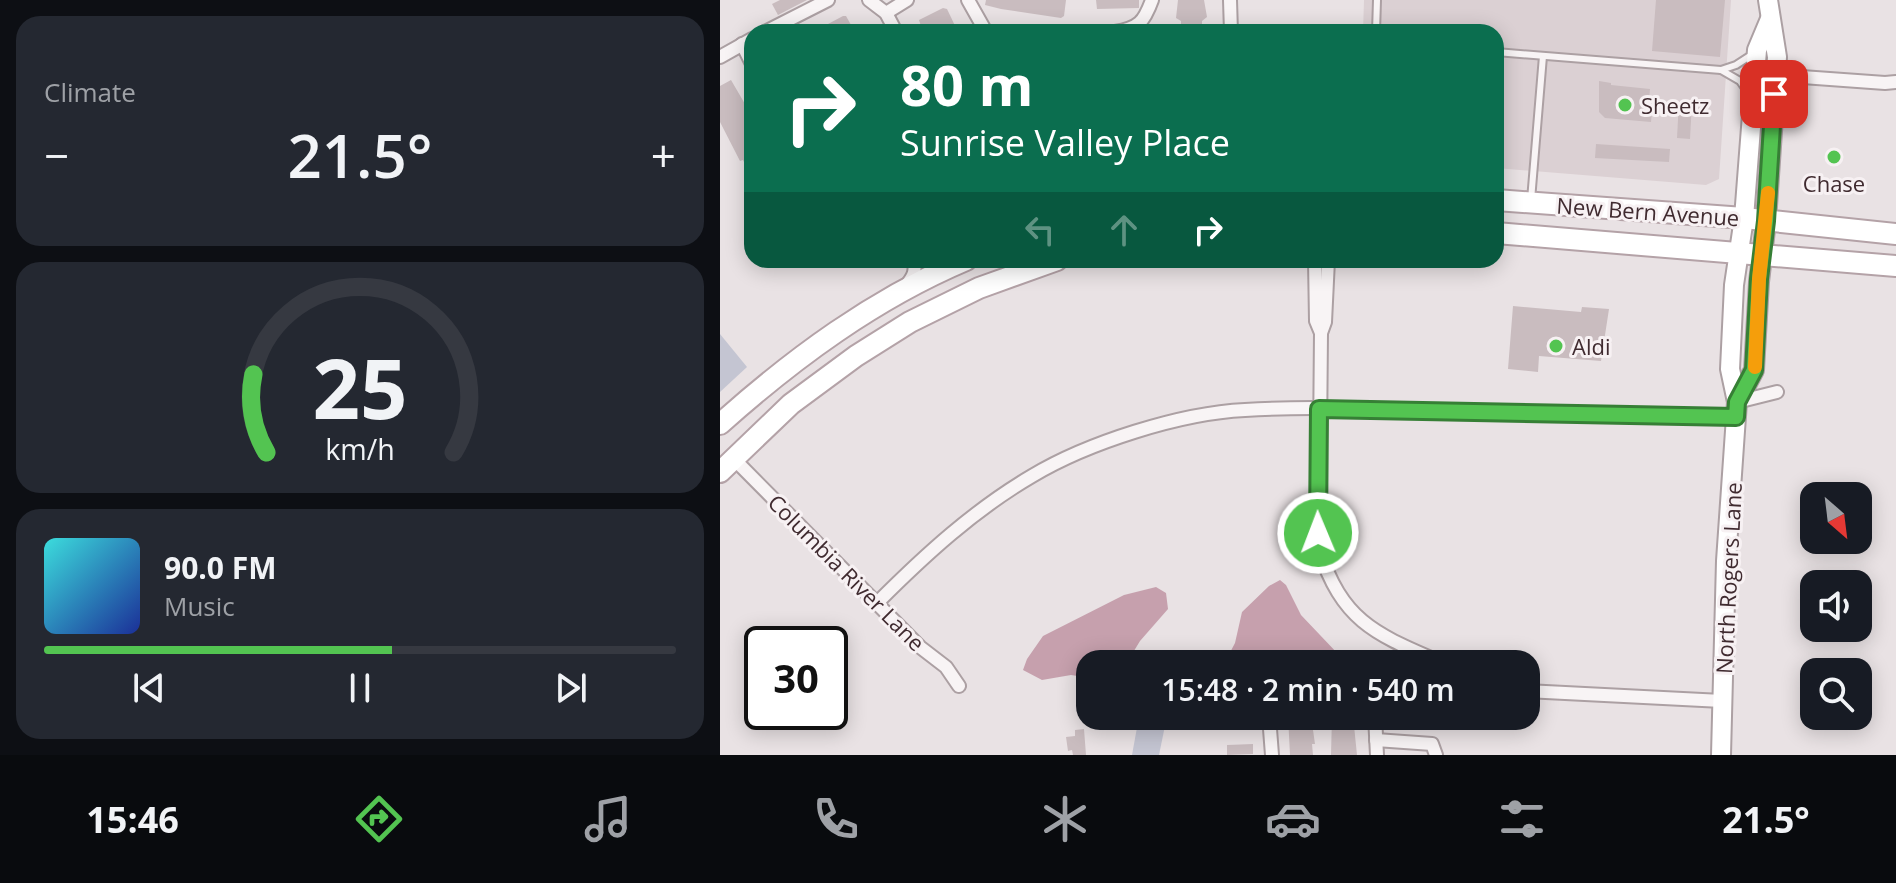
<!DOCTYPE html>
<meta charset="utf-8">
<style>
:root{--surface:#171b24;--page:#242831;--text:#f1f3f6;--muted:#9ea1a6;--line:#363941;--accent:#53c451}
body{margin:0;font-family:"Open Sans",sans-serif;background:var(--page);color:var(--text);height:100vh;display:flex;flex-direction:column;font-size:30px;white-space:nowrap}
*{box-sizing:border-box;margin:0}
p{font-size:26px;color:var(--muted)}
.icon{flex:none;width:44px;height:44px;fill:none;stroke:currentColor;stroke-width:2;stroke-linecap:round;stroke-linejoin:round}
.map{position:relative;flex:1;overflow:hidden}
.drawer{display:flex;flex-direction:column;gap:16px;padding:16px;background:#0d0f14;width:720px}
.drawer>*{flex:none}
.hud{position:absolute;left:24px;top:24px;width:760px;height:244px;border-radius:24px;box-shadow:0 4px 20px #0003;background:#0b6e4f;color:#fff;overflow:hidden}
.needle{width:52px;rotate:152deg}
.tools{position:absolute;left:1080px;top:482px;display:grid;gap:16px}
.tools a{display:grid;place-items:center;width:72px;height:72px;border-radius:16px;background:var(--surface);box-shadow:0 4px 20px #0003;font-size:40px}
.speed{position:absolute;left:24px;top:626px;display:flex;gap:16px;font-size:40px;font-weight:700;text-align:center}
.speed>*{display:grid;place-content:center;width:104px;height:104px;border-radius:50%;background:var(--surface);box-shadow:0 4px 20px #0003;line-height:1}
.speed .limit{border:4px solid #111;border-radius:12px;background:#fff;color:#111}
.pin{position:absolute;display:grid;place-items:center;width:68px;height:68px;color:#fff;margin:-34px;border-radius:16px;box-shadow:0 4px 12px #0006}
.me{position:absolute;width:88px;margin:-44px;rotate:359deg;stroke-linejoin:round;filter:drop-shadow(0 0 6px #0008)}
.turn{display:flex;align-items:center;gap:28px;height:168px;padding:0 24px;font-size:36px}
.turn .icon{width:104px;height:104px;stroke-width:2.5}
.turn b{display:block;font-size:56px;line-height:68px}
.lanes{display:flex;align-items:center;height:76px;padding:0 24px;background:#0003;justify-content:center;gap:40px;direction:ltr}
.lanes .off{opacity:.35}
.big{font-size:60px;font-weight:600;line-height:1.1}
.drawer .tile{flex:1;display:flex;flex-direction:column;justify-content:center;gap:12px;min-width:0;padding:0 28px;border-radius:24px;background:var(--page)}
.drawer .dial{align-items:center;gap:0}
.dial svg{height:208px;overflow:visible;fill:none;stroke:var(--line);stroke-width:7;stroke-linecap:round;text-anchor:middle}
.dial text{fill:var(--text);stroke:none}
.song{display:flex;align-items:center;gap:24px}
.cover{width:96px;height:96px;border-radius:12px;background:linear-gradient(135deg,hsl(180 70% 55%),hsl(230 70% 35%))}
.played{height:8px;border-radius:4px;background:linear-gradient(90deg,var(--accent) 55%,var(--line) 55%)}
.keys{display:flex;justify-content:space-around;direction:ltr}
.heat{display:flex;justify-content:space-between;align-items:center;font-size:44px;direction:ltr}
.trip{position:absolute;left:356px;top:650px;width:464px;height:80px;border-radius:24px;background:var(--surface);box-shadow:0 4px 20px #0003;font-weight:600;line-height:80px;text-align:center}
.tabs{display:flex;height:128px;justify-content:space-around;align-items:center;background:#090b0e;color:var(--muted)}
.tabs .icon{width:56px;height:56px}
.tabs .active{color:var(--accent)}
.tabs b{font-size:36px;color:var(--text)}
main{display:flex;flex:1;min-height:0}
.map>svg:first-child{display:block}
</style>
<main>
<section class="drawer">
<div class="tile"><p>Climate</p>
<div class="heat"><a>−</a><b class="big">21.5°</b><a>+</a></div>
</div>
<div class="tile dial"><svg viewBox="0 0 100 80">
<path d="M14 69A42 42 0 1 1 86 69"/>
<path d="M14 69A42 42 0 0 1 9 39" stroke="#53c451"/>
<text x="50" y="56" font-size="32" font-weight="700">25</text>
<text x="50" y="72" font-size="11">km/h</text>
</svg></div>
<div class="tile">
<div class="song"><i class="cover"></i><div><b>90.0 FM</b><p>Music</p></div></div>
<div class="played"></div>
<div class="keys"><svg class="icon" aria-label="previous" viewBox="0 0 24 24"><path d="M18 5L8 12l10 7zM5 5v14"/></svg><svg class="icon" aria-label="pause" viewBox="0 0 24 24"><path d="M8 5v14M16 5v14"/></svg><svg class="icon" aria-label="next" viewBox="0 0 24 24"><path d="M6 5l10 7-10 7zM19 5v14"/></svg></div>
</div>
</section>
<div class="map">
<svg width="1176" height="755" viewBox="0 0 1176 755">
<rect width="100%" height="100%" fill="#e9e2e4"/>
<path fill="#dbd0d3" d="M644,0h367l-12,179 -13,6 -210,-17v-136h-133z"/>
<g fill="#c4c5d2">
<path d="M0,334l27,33 -27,25z"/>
<path d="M433,716h14l-8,39h-27l6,-33z"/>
</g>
<g fill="#c6a0ad">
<path d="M560,580l6,5 15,30 38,40 -15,9h-100l11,-21 7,-31 27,-26z"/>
<path d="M436,587l10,6 2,16 -28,32 -14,23h-36v14l-19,-3 -29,5 -19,-10 4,-11 16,-23 81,-41z"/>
</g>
<g fill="#c9bcbf">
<path d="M60,0h27l-29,15 -6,-11z"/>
<path d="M266,0h80l-2,16 -3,2 -60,-9 -16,-4z"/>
<path d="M376,0h43v8l-42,1z"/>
<path d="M458,0h26l3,17 -5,4v5h-21v-5l-5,-3z"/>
<path d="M936,0h69l-5,57 -68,-6z"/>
<path d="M223,8l4,1 11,23h-35l-4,-12z"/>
<path d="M123,16h3l9,16h-42z"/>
<path d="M11,80l21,36v42l-8,4 -1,-2 -3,1 -20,-39v-36z"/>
<path d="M879,81l12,2v2l39,4 -1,12h4l-2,21 -46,-4 -6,-6z"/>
<path d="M959,101l13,1 -2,37 -13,-1z"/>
<path d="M876,144l74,5 -1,13 -74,-4z"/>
<path d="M793,306l68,6 1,-5 27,2 -8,52 -62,-5 -1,16 -30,-3z"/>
<path d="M568,716h23l4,28h-3l1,11h-23z"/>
<path d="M612,716h21l4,39h-26z"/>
<path d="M677,716h17v8l-16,1z"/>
<path d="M364,729l2,26h-13l-1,-5 -4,1 -2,-14 9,-1v-6z"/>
<path d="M533,744v10l-26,1v-10z"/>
</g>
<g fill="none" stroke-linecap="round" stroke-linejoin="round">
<defs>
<g id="lane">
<path d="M656,32l1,-32"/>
<path d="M776,52l225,18 19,11 7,10"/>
<path d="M1001,70l15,-5 17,-11"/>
<path d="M776,162h1"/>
<path d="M811,200l12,-144"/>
</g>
<g id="street">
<path d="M149,0l17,13 10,19"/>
<path d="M248,0l18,32"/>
<path d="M510,0l1,32"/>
<path d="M166,13l21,-13"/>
<path d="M45,32l63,-32"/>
<path d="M395,32c24,-4 29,-10 37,-32"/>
<path d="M22,44l10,20"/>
<path d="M0,57l32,-18"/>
<path d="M1056,75l109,8 11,-1"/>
<path d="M595,260l1,61 5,12"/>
<path d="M608,260l-3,62 -4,11 -2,216c24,75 59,86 126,115"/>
<path d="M186,286c7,-9 11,-15 7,-26"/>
<path d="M1017,402l40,-10"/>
<path d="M14,459l186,188 26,20 13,19"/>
<path d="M158,602c47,-47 96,-92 154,-126 55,-33 148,-63 213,-66 60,-4 121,-1 182,0 103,3 206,8 309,7"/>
<path d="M806,691l196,10"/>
<path d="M549,716l3,39"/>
<path d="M655,716l2,39"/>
<path d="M656,740l56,4 4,11"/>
</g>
<g id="secondary">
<path d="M1017,402l17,-32 5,-88 7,-61 11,-164 -9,-57"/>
<path d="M1001,755l5,-194 11,-159 -7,-33 4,-84 10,-67 13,-168 13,-31"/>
</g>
<g id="primary">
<path d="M776,200l248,18 152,16"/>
<path d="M776,233l400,33"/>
<path d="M0,424c74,-66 154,-125 246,-164"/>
<path d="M0,472l71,-68 65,-48 54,-34 69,-34 78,-28"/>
</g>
</defs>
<use href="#lane" stroke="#aca0a3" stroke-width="10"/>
<use href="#street" stroke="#aca0a3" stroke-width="16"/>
<use href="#secondary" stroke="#aca0a3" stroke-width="22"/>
<use href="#primary" stroke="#b4a2a7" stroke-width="24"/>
<use href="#lane" stroke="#f8f4f5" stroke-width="6"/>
<use href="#street" stroke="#f8f4f5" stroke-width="12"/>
<use href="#secondary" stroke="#fff" stroke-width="18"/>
<use href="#primary" stroke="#fff" stroke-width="20"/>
</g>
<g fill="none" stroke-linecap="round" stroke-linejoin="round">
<defs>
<path id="route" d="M598,533l1,-124 417,8 1,-15 17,-32 5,-91 7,-58 8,-127"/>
</defs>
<use href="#route" stroke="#367f35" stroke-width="20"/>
<use href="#route" stroke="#53c451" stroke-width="14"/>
<path stroke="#f59e0b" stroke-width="14" d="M1035,367l4,-88 9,-86"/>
</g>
<g fill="#53c451" stroke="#f7f1f3" stroke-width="3">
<circle cx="905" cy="105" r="8"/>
<circle cx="1114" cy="157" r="8"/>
<circle cx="836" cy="346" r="8"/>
</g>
<g text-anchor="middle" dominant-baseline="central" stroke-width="6" stroke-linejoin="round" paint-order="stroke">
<g font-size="22" fill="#402b30" stroke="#f7f1f3" text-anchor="start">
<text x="921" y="105">Sheetz</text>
<text x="1114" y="183" text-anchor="middle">Chase</text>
<text x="852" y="346">Aldi</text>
</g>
<g font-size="22" fill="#402b30" stroke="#f7f1f3">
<text transform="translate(928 211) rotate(4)">New Bern Avenue</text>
<text transform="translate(127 572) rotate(45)">Columbia River Lane</text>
<text transform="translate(1008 578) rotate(-87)">North Rogers Lane</text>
</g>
</g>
</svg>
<div class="tools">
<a><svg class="needle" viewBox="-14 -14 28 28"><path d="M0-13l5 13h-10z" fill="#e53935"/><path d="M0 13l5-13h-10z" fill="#9ea1a6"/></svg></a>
<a><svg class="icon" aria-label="sound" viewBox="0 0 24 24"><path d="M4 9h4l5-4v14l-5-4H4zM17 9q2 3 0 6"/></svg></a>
<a><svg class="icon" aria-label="search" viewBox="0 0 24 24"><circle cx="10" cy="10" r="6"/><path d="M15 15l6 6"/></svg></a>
</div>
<div class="speed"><div class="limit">30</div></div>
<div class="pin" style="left:1054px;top:94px;background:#d93025"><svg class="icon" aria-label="arrive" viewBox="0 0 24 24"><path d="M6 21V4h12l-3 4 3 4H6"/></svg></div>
<svg class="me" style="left:598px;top:533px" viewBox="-20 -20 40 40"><circle r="17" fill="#53c451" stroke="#fff" stroke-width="3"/><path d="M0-11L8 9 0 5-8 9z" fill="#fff"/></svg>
<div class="trip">15:48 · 2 min · 540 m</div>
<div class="hud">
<div class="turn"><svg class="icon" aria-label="right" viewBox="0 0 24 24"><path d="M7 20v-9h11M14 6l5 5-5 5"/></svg><div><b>80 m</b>Sunrise Valley Place</div></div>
<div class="lanes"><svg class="icon off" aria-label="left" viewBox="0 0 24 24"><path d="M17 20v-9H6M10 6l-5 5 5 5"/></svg><svg class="icon off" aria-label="ahead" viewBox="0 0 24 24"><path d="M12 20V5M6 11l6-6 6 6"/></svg><svg class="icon" aria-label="right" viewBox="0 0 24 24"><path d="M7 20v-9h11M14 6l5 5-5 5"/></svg></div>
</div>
</div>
</main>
<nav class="tabs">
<b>15:46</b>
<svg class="icon active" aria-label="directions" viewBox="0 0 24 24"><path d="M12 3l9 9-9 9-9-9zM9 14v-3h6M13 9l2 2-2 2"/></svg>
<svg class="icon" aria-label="music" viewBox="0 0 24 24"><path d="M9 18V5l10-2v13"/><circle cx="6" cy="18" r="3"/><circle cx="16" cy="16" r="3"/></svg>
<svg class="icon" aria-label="phone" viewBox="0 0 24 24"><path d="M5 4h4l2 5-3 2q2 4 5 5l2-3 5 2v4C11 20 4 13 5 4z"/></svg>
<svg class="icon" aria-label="climate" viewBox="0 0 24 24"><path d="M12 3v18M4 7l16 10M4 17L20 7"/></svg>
<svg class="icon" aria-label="car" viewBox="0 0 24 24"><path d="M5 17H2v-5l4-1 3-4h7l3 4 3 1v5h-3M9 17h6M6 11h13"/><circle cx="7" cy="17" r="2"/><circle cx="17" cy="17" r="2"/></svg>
<svg class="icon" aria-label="filters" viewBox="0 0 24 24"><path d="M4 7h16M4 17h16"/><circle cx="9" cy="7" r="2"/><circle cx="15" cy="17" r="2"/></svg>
<b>21.5°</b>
</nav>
